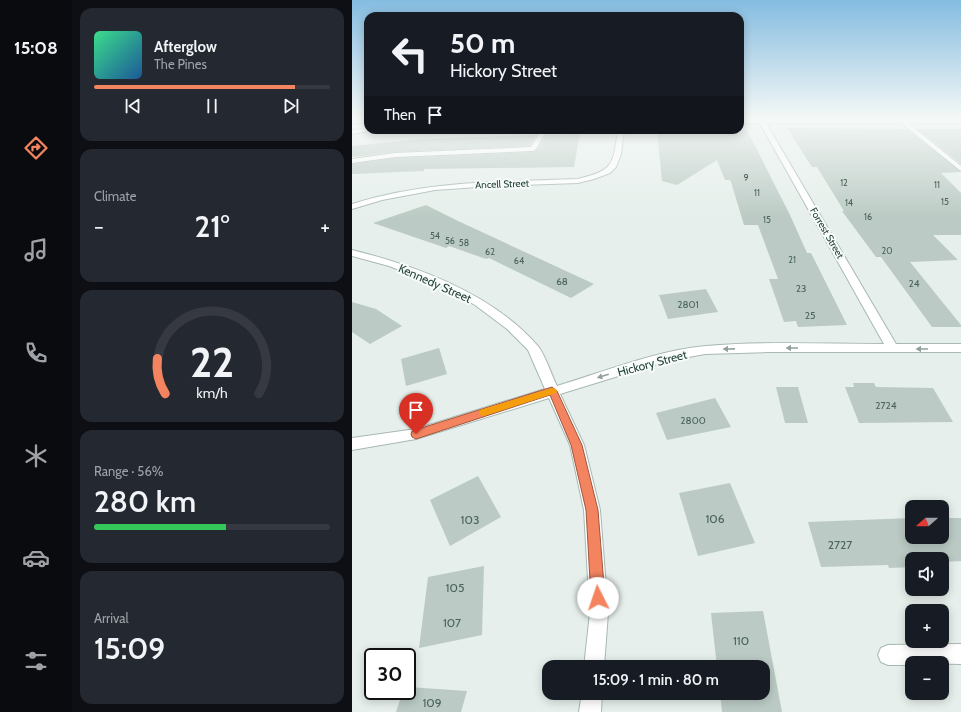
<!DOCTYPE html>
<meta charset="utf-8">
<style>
:root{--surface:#171b24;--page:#242831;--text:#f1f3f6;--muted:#9ea1a6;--line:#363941;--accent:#f4845f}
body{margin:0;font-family:Cabin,sans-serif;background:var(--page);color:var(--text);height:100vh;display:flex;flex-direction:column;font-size:15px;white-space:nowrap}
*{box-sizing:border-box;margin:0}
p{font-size:13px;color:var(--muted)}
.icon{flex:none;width:22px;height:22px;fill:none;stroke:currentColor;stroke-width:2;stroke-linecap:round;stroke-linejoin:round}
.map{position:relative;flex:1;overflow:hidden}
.details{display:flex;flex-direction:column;gap:8px;padding:8px;background:#0d0f14;width:280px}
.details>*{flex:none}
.top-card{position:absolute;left:12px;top:12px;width:380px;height:122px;border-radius:12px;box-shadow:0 2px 10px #0003;background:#171b24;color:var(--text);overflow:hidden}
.needle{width:26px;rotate:249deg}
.controls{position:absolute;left:553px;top:500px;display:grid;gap:8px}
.controls a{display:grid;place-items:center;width:44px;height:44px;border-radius:8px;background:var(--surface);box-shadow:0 2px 10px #0003;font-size:20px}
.speed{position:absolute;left:12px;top:648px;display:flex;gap:8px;font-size:20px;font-weight:700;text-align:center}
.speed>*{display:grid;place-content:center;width:52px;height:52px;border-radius:50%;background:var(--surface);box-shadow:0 2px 10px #0003;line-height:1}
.speed .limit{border:2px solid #111;border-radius:6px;background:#fff;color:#111}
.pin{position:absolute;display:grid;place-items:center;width:34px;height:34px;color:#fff;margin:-41px -17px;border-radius:50% 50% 50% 0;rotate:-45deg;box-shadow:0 0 4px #0007}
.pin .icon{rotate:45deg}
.me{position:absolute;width:44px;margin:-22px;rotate:356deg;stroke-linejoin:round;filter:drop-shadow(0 0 3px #0008)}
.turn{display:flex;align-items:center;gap:14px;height:84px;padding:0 20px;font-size:18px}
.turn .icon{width:52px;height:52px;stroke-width:2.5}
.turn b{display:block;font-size:28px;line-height:34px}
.then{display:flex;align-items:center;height:38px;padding:0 20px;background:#0003;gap:8px;font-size:15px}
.big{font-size:30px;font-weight:600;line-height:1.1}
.details .tile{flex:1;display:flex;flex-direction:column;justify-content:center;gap:6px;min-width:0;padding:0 14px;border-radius:12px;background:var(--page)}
.details .dial{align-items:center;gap:0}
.dial svg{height:104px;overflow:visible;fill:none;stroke:var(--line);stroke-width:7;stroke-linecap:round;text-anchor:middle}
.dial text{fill:var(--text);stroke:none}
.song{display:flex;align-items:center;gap:12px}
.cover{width:48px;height:48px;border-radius:6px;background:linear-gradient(135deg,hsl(150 70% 55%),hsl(210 70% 35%))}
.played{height:4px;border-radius:2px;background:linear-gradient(90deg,var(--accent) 85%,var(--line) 85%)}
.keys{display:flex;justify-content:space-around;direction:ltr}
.heat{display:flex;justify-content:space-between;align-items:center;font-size:22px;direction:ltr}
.charge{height:6px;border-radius:3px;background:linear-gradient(90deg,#34c759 56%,var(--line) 0)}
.trip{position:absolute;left:190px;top:660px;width:228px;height:40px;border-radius:12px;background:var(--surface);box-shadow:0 2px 10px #0003;font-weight:600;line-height:40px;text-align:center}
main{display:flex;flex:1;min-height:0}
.dock{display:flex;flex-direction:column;width:72px;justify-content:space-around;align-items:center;background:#090b0e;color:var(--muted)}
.dock .icon{width:28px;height:28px}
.dock .active{color:var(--accent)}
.dock b{font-size:18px;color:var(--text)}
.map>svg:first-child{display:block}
</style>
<main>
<nav class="dock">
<b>15:08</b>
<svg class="icon active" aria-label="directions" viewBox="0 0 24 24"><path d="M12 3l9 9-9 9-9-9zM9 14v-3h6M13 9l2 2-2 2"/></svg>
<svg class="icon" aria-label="music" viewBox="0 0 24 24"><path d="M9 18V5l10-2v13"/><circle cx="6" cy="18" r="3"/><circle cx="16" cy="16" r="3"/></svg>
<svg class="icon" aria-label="phone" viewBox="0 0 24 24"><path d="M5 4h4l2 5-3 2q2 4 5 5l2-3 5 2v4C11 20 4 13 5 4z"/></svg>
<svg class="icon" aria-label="climate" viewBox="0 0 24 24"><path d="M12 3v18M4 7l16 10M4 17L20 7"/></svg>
<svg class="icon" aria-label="car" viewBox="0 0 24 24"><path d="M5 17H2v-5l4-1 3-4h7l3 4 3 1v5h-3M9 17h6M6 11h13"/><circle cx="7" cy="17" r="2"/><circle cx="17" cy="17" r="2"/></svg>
<svg class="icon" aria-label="filters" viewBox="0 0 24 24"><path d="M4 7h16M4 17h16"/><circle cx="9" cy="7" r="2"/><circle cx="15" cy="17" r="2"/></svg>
</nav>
<section class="details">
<div class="tile">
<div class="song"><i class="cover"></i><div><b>Afterglow</b><p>The Pines</p></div></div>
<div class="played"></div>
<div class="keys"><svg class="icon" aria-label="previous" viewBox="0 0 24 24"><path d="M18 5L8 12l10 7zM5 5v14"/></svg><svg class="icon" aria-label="pause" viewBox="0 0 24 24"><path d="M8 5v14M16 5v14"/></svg><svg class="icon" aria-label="next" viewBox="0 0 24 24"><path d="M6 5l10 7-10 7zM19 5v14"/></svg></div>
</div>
<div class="tile"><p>Climate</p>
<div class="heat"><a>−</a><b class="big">21°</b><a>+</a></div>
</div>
<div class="tile dial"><svg viewBox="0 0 100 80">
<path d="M14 69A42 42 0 1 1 86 69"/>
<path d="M14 69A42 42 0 0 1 8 42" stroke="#f4845f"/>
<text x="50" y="56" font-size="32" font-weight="700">22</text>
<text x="50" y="72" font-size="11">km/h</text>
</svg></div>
<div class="tile"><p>Range · 56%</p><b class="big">280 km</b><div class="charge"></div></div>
<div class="tile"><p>Arrival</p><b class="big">15:09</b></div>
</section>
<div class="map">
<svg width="609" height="712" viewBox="0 0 609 712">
<rect width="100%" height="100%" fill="#e6efeb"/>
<g fill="#bbcac4">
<path d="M435,128l120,1 54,43 -20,1 20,20v42h-28l25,25 -48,2 51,63v2h-29l-51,-70h-5l-34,-46h2l-27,-44h-5z"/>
<path d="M566,129h43v35z"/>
<path d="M305,130h90l43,85 17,38h4l36,72 -49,2 -2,-6 -12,1 -15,-43h9l-20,-54h-14l-13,-43 -1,-2h-5l-8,-20 -40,25 -15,-4z"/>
<path d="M228,134l-6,33 -150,2v2l-72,3v-10l43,-6 138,-6 4,-2 9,-15z"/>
<path d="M184,135l-6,11 -135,6 -43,5v-11l67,-7z"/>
<path d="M74,205l32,16 136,63 -23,14 -82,-40 -3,1 -37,-13 -3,2 -73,-25z"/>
<path d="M354,289l12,23 -50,7 -9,-24z"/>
<path d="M0,302l24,7 26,17 -32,18 -18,-12z"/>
<path d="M87,348l8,26 -41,12 -5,-27z"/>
<path d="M501,383h21l2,4 57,1 20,34 -94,1 -14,-36h9z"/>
<path d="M424,387h22l10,36h-23z"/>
<path d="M363,398l16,29 -64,13 -11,-27z"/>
<path d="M126,476l23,41 -51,29 -20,-46z"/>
<path d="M378,483l25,60 -57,13 -19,-63z"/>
<path d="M560,518v19h30v-19h19v43l-19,1v-3h-30v8l-23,1 -1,-3 -67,2 -13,-45z"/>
<path d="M132,566l-2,69 -63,13 9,-71z"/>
<path d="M411,611l19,101h-60l-2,-19h43v-26h-46l-6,-54z"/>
<path d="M55,687l16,1 44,3 -6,21h-65l7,-21h4z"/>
</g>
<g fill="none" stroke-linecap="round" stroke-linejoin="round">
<defs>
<path id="service" d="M189,130h6l-11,19 -3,2 -138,6 -43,6v-4l43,-6 136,-6z"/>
<g id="minor">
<path d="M405,118h6l133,226h65v8h-193l-63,2 -38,7 -107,33 24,51 16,65 8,103 -4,54h-20l6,-54 -6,-103 -14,-65 -21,-47 -133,41 -64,11v-12l64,-9 129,-40 -17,-39 -21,-21 -32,-24 -30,-17 -56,-22 -37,-10v-6c65,16 139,43 185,95 8,9 14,29 20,41 46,-14 101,-36 149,-40 59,-5 119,-2 178,-2z"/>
<path d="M543,118h7l59,48v5z"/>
<path d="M266,130h6l-3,24 -5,13 -6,6 -16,6 -16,4 -86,3 -57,4 -53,10 -30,9v-5c76,-24 148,-22 226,-25 36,-9 35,-14 40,-49z"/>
<path d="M609,644v20l-49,-1v2h-24l-7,-3 -3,-7 3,-7 7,-3z"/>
<path d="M230,693h20l-1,19h-22z"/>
</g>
<g id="tertiary">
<rect x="388" y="119" width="221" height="4"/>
<path d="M16,124v4l-16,1v-4z"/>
</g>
<path id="secondary" d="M16,128v2h3l-1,1 -18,3v-4z"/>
</defs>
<use href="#service" stroke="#a8b8b2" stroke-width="2"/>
<use href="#minor" stroke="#a8b8b2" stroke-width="2"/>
<use href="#tertiary" stroke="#a8b8b2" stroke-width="2"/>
<use href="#secondary" stroke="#a4bbb3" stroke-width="2"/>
<use href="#service" fill="#fff" fill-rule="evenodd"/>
<use href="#minor" fill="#fff" fill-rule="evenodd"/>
<use href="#tertiary" fill="#fff" fill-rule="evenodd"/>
<use href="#secondary" fill="#fff" fill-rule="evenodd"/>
</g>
<defs><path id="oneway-solid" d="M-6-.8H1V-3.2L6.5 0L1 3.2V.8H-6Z"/></defs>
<g fill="#92a09c">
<use href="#oneway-solid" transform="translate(440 348) rotate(-180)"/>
<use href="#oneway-solid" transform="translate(377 349) rotate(179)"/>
<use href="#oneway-solid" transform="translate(570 349) rotate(180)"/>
<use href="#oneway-solid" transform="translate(251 376) rotate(163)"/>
</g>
<linearGradient id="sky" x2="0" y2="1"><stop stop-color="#84bce0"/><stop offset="0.54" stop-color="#f4f8f6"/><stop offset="1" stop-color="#f4f8f6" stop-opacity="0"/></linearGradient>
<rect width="609" height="218" fill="url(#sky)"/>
<path fill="#f4845f" stroke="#9f563e" d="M200,387l5,4 25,54 16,65 7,88 -2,5 -5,2 -5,-2 -2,-5 -5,-88 -15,-65 -21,-50 -134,44 -4,-2 -1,-3 1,-3z"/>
<path fill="#f59e0b" d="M200,388l4,1 1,2 -1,2 -72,23 -4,-1 -1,-2 1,-3z"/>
<g text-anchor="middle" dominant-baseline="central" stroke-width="4" stroke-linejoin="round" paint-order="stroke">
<g font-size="9" fill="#4a645c">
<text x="394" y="177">9</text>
<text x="492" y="182">12</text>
<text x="585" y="184">11</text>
<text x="405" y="192">11</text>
<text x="593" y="201">15</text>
<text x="497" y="202">14</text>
<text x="516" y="216">16</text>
<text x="415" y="219">15</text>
<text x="83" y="235">54</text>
<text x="98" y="240">56</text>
<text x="112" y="242">58</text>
<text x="535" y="250">20</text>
<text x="138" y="251">62</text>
<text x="440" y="259">21</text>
<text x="167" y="260">64</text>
</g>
<g font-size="10" fill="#24423a" stroke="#f7fbf9">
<text transform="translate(150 184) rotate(-2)">Ancell Street</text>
<text transform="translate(475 233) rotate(60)">Forrest Street</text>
</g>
<g font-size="10" fill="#4a645c">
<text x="210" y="281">68</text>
<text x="562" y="283">24</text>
<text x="449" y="288">23</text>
<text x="336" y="304">2801</text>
<text x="458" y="315">25</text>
<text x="534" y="405">2724</text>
<text x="341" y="420">2800</text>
</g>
<g font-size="12" fill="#24423a" stroke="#f7fbf9">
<text transform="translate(83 283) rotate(24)">Kennedy Street</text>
<text transform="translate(300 363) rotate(-15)">Hickory Street</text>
</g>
<g font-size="12" fill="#4a645c">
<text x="363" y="518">106</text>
<text x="118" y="519">103</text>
<text x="488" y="544">2727</text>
<text x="103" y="587">105</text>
<text x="100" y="622">107</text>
<text x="389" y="640">110</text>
<text x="80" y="702">109</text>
</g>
</g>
</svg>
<div class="controls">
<a><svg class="needle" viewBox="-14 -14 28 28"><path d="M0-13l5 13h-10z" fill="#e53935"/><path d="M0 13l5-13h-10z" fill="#9ea1a6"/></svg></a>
<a><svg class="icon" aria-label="sound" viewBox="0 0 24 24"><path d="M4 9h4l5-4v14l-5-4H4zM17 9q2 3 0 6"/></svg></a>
<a>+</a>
<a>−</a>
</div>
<div class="speed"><div class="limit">30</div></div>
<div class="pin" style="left:64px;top:434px;background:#d93025"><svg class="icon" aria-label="arrive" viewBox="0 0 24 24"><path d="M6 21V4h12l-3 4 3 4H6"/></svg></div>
<svg class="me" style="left:246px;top:598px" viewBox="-20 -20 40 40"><circle r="19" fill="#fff"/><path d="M0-13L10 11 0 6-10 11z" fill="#f4845f"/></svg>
<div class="trip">15:09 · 1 min · 80 m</div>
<div class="top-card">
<div class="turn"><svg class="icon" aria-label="left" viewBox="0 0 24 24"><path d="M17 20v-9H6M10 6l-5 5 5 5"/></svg><div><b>50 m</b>Hickory Street</div></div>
<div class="then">Then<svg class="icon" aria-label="arrive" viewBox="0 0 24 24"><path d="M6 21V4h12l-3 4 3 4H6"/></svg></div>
</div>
</div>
</main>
